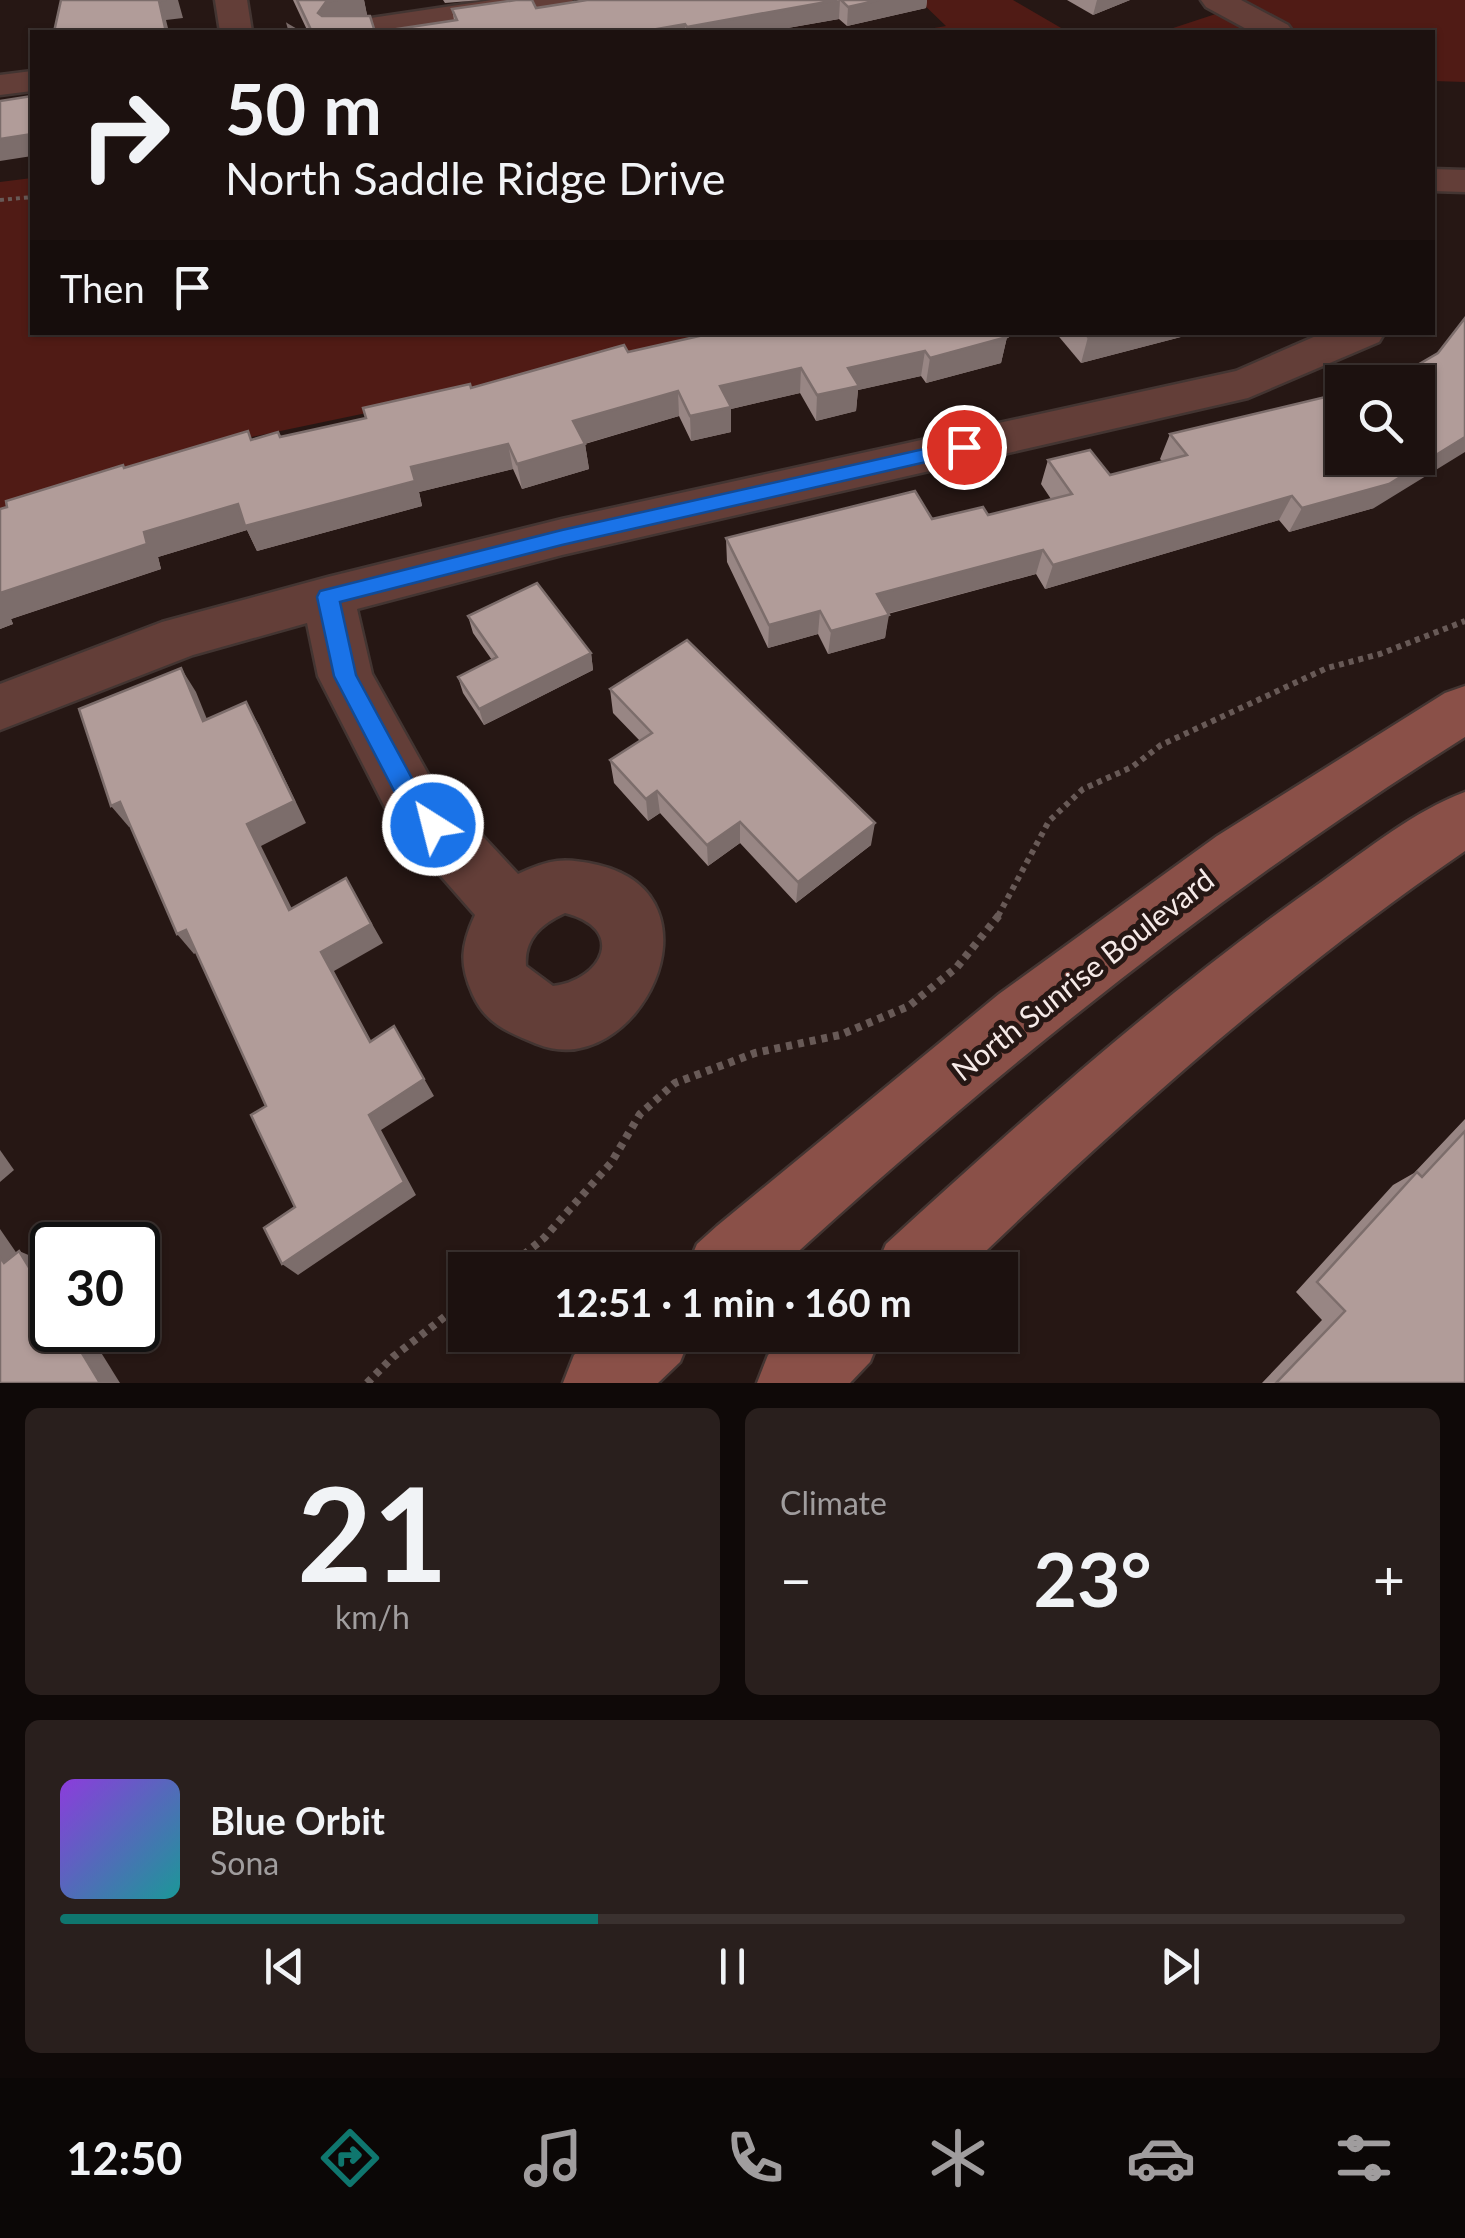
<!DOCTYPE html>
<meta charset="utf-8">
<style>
:root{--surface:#1c110f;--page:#291f1d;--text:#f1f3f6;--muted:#a09d9e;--line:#3a312f;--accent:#0f766e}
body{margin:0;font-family:Lato,sans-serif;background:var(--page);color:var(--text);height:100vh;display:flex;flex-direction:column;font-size:38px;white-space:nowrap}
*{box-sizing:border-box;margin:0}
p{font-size:32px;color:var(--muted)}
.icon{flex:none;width:55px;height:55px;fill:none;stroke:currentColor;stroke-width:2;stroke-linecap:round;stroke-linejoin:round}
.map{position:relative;height:1383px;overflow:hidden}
.details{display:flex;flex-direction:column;gap:25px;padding:25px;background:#0f0908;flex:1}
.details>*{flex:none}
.hud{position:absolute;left:30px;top:30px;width:1405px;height:305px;border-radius:0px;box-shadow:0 2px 8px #0004,0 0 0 2px var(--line);background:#1c110f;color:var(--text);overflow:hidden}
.controls{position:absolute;left:1325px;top:365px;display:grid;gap:20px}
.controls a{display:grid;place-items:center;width:110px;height:110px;border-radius:0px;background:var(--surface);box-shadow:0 2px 8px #0004,0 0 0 2px var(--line);font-size:50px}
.speed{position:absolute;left:30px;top:1222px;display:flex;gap:20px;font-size:50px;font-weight:700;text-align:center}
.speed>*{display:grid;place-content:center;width:130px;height:130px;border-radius:50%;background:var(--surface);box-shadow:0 2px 8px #0004,0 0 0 2px var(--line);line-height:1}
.speed .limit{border:5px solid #111;border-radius:15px;background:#fff;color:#111}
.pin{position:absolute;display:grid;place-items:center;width:85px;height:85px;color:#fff;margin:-42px;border:5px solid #fff;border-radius:50%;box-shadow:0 2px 10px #0007}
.me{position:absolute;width:110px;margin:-55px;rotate:324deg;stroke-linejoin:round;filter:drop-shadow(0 0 8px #0008)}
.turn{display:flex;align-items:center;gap:35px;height:210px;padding:0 30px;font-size:45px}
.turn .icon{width:130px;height:130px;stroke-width:2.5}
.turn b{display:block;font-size:70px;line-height:85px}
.then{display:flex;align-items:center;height:95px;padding:0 30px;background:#0003;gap:20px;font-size:38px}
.big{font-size:75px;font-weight:700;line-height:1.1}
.details .tile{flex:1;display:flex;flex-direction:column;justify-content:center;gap:15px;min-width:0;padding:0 35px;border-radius:15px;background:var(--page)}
.details .dial{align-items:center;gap:0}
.dial b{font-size:130px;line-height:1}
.song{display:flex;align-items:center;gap:30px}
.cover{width:120px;height:120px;border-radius:15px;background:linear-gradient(135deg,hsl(270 70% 55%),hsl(180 70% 35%))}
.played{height:10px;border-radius:5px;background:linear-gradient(90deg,var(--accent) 40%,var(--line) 40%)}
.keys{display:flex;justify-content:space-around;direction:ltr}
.heat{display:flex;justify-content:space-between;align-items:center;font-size:55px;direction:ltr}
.details .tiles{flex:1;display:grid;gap:25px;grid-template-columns:1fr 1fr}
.tile:last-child{grid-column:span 2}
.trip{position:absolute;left:448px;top:1252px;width:570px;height:100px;border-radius:0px;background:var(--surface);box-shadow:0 2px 8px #0004,0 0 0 2px var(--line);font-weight:700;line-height:100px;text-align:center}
.tabs{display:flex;height:160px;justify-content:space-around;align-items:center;background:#0b0706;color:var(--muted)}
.tabs .icon{width:70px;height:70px}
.tabs .current{color:var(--accent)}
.tabs b{font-size:45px;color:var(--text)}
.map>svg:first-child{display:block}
</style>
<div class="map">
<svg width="1465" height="1383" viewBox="0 0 1465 1383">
<rect width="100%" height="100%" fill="#261714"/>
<g fill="#501b15">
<path d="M919,0h94l55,32h-157l35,-6z"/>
<path d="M1240,0h225v82l-32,-1 -1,-49h-271l85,-28z"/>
<path d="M32,178v154l717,1 -574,120 -175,59v-330z"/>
</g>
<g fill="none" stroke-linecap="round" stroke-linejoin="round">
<defs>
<g id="street">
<path d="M215,0h32l5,32h-32z"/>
<path d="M492,0h81l-5,7 -11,3 -151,22h-79l5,-7 12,-3z"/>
<path d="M1201,0h40l47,25 5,7h-41l-46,-25z"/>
<path d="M32,71v20l-32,4v-20z"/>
<path d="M1432,169l33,1v22l-33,-1z"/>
<path d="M1325,332h60l-6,10 -131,56 -686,157 -205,54 15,65 61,109 85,91c32,-15 46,-17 80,-9 132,31 39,219 -61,179 -29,-12 -51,-20 -64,-49 -14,-31 -12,-49 2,-80l-84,-96 -73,-143 -11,-53 -114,32 -193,75v-46l162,-62 166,-45 234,-58 674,-148zM565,913c63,16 37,67 -12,73l-27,-20c-2,-27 15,-42 39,-53z"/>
</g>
<g id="secondary">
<path d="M1465,686v51c-246,155 -473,337 -687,533h-92l11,-26 20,-18 282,-232 218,-158 228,-143z"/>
<path d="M1465,792v59c-180,123 -342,268 -499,419h-91l11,-26c140,-128 282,-255 438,-364 44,-31 90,-69 141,-88z"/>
<path d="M597,1335h94l-11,27 -22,21h-95l11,-28z"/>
<path d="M789,1335h92l-11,27 -20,21h-93l11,-28z"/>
</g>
</defs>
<use href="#street" stroke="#433532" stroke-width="5"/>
<use href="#secondary" stroke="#433532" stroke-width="5"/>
<path stroke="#685a57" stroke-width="4" stroke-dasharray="4 4" stroke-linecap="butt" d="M0,200l32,-3"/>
<path stroke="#685a57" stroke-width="6" stroke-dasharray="5 5" stroke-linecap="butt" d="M998,916l51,-95 34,-32 49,-22 29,-22 166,-77 53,-14 85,-33"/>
<g stroke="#685a57" stroke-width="8" stroke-dasharray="6 6" stroke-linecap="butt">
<path d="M505,1270l39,-32 67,-75 29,-49 35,-31 80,-30 85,-18 69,-29 48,-39 43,-53"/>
<path d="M367,1383l26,-26 72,-56"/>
</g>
<use href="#street" fill="#633e38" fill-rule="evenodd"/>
<use href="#secondary" fill="#8a5048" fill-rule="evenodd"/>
</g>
<g fill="#988684">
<path d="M293,0h71l3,15 -8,1 16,16h-67z"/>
<path d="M443,0h38l-36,3z"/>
<path d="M587,0h340l-1,8 -79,18 -8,-7 -74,13h-388l77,-12 -2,-11 84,-1z"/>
<path d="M1067,0h63l-37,15z"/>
<path d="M1055,332h145l-119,31z"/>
<path d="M1007,337l-6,26 -75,20 -5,-7 -63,14 -2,21 -40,10 -16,-28 -69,16v23l-40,9 -12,-25 -94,28 4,25 -67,20 -9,-20 -94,23 3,14 -165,45 -10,-21 -89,27 3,12 -150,50 2,5 -13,5 7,-122 117,-39 128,-28 28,-3 86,-19 105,-30 157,-36z"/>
<path d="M1170,434l204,74 -85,24 -10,-12 -234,69 -9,-15 -148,40 -3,24 -57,16 -10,-20 -50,14 -41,-86 -1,-24 262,-23 63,-16 -10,-15 7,-24 62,15 52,-14 -2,-2z"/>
<path d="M468,616l123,37 2,17 -109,55 -21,-32 -5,-16 34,-17 -19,-27z"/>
<path d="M610,689l261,156 -75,58 -56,-60 -32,23 -48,-53 -12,8 -34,-38 -4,-23 30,-19 -27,-28z"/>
<path d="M1465,1119v264h-203l60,-63 -26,-28 97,-107 21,-12z"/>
</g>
<g fill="#7c6d6b">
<path d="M166,0h12l5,18 -17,2 3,12h-3l-7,-31z"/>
<path d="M337,0h27l3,15 -36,6 -13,-8 8,-11z"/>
<path d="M840,0l-1,19 -74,13h-78v-5z"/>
<path d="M879,0h48l-1,8 -79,18 1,-19z"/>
<path d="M1097,0h33l-37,15z"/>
<path d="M685,24v8h-45z"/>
<path d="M32,134v22l-32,5v-22z"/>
<path d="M1106,332h94l-119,31 7,-26z"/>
<path d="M1007,337l-6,26 -75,20 4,-25z"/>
<path d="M925,351l-4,25 -63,14 -2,21 -40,10 1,-26 31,-27z"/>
<path d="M801,368l-1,25 -69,16v23l-40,9 -1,-25 30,-30z"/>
<path d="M678,391l1,25 -102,30 -4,-25z"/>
<path d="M1465,437v15l-91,56 -85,24 13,-24z"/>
<path d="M508,444l5,25 -94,23 3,14 -165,45 -10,-21 -89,27 3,12 -150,50 2,5 -13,5v-36l144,-61 94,-28 173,-37z"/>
<path d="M585,444l4,25 -67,20 -5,-25z"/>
<path d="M1292,496l-13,24 -234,69 8,-24z"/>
<path d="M1043,550l-7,24 -162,43 3,-23z"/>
<path d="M820,611l-2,23 -50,14 1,-23z"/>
<path d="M889,615l-4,23 -57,16 3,-23z"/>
<path d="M591,653l2,17 -109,55 -5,-16z"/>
<path d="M181,668l15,24 21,52 -14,-23z"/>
<path d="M246,702l13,23 47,98 -45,23 41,83 -13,-19 -42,-86z"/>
<path d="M657,791l3,22 -12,8 -2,-22z"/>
<path d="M120,802l17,22 -8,3 -18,-21z"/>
<path d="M740,822v21l-32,23 -1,-21z"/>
<path d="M875,823l-4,22 -75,58 2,-21z"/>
<path d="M346,878l37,65 -49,28 47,88 -11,-17 -49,-90z"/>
<path d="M186,930l16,19 -8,5 -17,-20z"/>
<path d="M394,1026l40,70 -53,34 35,65 -118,80 -16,-11 87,-149z"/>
<path d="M0,1150l14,20 -14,12z"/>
<path d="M0,1229l31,45 -27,-11 -4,-6z"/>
<path d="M19,1251l26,11 7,13v30z"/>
<path d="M68,1330h19l33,53h-20z"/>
</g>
<g fill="#b19c99" stroke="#7c6d6b" stroke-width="2.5">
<path d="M61,0h105l-7,1 7,31h-112z"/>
<path d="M297,0h40l-11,2 -8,11 4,3h48l5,16h-63z"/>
<path d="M516,0h16l4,8 51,-8h250l-150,27 -2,-3 -45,8h-263l80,-12 -5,-11z"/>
<path d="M841,0h38l-31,7z"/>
<path d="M288,25l12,7h-10z"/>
<path d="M32,96v38l-32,5v-38z"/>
<path d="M1465,318v119l-76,47 -87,24 -10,-12 -239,69 -10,-15 -166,44 12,21 -58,16 -11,-20 -51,14 -43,-87 189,-47 17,28 51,-12 5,8 84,-21 -24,-34 42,-10 20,25 77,-20 -17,-21 172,-41v65h76v-76h-57l30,-16 11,8 36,-21z"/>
<path d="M717,332h286l4,5 -77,21 -5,-7 -77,17 11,18 -42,9 -16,-27 -81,18 11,21 -41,9 -12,-25 -105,30 12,23 -68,20 -9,-20 -97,23 4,14 -170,45 -7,-22 -94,28 3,12 -147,49v-84l7,-2 -1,-6 117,-36 1,3 124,-37 3,9 27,-8 2,5 86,-19 -3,-10 107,-24 1,4 153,-43 4,7z"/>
<path d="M1085,332h21l-18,5z"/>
<path d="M537,583l54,70 -112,56 -21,-32 39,-20 -29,-41z"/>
<path d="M687,640l188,183 -77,59 -58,-60 -33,23 -50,-54 -11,8 -36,-39 42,-27 -42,-44z"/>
<path d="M181,668l22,53 43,-19 48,99 -47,23 42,86 57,-32 25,46 -50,28 49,90 24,-16 30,53 -55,36 35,67 -122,82 -18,-36 31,-21 -44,-92 15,-9 -80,-176 -9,4 -57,-132 -9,4 -32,-97z"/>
<path d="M1465,1131v252h-189l69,-72 -28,-29 100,-110 5,5z"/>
<path d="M19,1251l33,54v25h16l32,53h-100v-126l4,6z"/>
</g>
<path fill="#1a73e8" stroke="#114b97" stroke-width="2.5" d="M964,440l9,7 -3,5 -408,93 -222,57 16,73 64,118 25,32 -4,7 -8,3 -9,-3 -21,-24 -69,-132 -17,-79 3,-6 242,-61z"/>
<g text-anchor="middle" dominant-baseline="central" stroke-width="10" stroke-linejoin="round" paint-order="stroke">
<g font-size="30" fill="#f6eae8" stroke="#261714">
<text transform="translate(1082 974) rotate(-38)">North Sunrise Boulevard</text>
</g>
</g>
</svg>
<div class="controls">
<a><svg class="icon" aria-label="search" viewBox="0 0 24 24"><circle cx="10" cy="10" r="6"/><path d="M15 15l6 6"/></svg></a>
</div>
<div class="speed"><div class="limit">30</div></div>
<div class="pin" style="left:964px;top:447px;background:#d93025"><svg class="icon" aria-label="arrive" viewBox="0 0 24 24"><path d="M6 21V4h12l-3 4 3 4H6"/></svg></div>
<svg class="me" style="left:433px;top:825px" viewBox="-20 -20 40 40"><circle r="17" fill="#1a73e8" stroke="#fff" stroke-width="3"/><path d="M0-11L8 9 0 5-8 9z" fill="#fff"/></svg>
<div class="trip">12:51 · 1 min · 160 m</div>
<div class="hud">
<div class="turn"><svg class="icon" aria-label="right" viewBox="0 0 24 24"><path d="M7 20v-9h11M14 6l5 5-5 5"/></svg><div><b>50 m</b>North Saddle Ridge Drive</div></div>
<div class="then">Then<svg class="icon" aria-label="arrive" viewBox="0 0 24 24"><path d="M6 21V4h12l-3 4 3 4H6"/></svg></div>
</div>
</div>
<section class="details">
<div class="tiles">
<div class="tile dial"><b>21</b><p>km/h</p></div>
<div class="tile"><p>Climate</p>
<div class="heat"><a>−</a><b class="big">23°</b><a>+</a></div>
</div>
<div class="tile">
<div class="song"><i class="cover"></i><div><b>Blue Orbit</b><p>Sona</p></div></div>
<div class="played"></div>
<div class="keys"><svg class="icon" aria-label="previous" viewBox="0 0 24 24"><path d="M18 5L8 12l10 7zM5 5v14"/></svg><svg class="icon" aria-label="pause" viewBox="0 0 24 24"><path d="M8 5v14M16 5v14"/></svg><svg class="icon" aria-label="next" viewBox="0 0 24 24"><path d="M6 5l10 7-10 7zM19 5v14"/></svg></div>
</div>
</div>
</section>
<nav class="tabs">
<b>12:50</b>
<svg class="icon current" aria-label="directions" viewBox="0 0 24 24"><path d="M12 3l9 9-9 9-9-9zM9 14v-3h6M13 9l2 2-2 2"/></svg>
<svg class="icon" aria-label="music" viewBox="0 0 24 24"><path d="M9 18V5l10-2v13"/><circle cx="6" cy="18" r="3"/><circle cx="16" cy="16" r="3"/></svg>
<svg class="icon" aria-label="phone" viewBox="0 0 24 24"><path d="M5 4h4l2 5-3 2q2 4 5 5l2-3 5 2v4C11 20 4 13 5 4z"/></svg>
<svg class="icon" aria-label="climate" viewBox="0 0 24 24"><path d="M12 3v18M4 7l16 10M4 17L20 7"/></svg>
<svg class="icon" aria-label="car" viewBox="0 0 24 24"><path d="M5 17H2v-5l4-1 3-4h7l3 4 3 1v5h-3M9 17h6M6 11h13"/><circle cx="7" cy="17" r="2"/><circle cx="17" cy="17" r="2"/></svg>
<svg class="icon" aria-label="filters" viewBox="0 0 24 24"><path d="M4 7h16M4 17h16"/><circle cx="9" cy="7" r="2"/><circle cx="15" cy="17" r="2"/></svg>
</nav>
